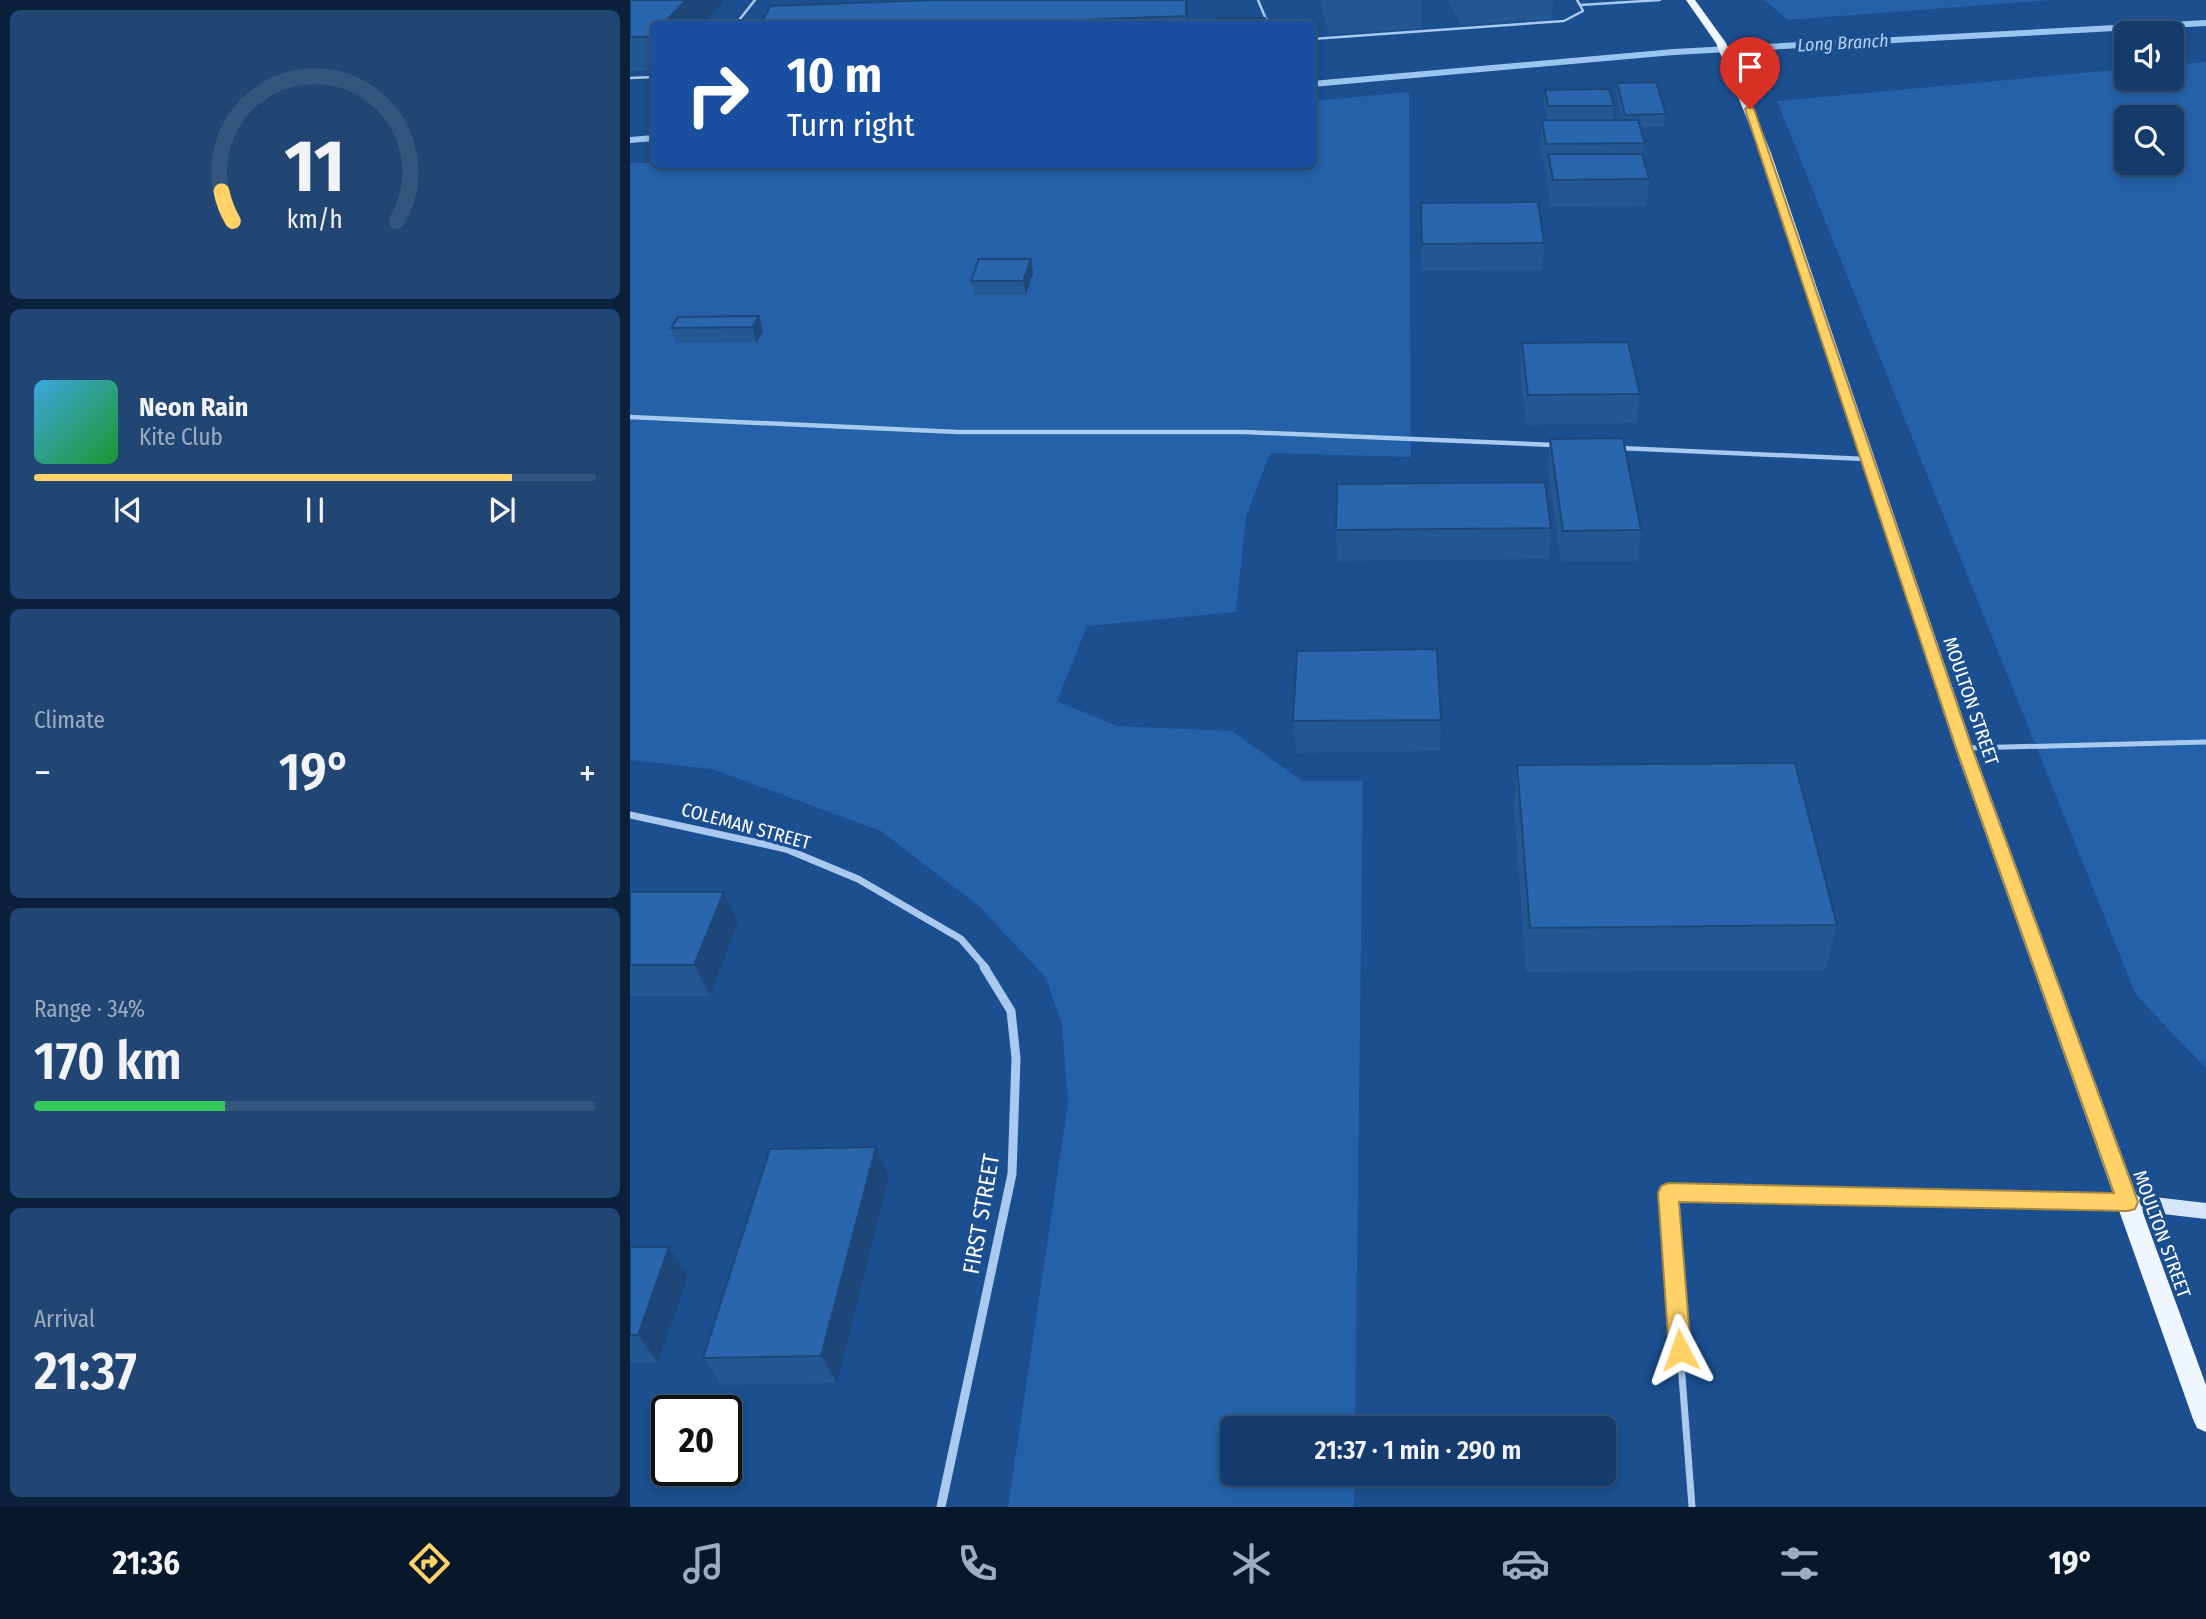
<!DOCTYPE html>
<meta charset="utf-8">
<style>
:root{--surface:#143b6b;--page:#214673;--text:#f1f3f6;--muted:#9dadc1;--line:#33557e;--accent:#ffd166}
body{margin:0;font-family:"Fira Sans Condensed",sans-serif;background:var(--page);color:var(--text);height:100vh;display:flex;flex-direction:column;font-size:26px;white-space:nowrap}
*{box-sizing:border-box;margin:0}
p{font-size:23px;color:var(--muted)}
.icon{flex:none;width:38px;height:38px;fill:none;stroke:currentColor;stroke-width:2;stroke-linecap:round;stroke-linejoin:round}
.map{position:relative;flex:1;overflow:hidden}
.sheet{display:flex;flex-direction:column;gap:10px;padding:10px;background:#0b203b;width:630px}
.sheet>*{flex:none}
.banner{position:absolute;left:21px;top:21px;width:665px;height:147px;border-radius:10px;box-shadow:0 4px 10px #0003,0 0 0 2px var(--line);background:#1a4fa0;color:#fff;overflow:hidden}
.controls{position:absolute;left:1484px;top:21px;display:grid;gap:14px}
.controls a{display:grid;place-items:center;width:70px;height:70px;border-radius:10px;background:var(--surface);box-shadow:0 4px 10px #0003,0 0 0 2px var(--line);font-size:35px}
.speed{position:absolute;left:21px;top:1395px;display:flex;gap:14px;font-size:35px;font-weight:700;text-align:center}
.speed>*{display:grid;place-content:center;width:91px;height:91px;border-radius:50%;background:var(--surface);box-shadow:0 4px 10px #0003,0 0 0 2px var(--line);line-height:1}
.speed .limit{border:4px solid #111;border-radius:10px;background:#fff;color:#111}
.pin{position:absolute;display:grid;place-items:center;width:60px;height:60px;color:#fff;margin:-72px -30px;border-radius:50% 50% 50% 0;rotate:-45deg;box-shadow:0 0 7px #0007}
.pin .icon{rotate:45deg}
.me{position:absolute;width:77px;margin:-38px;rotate:356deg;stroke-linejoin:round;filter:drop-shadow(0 0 5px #0008)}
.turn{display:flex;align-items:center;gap:24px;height:147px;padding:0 21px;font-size:32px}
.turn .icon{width:91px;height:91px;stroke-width:2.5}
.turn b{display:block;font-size:49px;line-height:60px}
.big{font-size:52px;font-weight:600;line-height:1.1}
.sheet .tile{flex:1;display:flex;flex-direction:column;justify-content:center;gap:10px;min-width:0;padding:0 24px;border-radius:10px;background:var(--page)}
.sheet .dial{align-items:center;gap:0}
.dial svg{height:182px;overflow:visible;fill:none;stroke:var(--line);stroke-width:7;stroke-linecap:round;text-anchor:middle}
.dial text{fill:var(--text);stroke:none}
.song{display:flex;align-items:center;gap:21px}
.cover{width:84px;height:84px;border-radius:10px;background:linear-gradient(135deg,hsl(200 70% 55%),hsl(130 70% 35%))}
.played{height:7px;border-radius:4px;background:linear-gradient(90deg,var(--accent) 85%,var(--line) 85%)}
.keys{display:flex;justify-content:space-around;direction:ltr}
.heat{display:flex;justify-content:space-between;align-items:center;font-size:38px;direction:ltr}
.charge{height:10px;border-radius:5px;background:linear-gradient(90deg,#34c759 34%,var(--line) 0)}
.trip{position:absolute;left:590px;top:1416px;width:396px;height:70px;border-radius:10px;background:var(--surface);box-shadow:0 4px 10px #0003,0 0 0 2px var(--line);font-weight:600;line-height:70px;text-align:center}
.tabs{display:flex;height:112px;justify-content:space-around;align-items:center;background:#08182b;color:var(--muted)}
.tabs .icon{width:49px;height:49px}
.tabs .current{color:var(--accent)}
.tabs b{font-size:32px;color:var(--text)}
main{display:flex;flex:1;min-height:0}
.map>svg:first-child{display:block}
</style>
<main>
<section class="sheet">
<div class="tile dial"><svg viewBox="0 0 100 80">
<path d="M14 69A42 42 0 1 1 86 69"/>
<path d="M14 69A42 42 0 0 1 9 56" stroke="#ffd166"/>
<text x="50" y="56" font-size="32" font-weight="700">11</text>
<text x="50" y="72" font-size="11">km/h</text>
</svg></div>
<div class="tile">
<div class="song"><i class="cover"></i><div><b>Neon Rain</b><p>Kite Club</p></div></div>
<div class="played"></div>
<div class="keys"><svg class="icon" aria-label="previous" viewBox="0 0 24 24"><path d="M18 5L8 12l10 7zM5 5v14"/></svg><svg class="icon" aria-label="pause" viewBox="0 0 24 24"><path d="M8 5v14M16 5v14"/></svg><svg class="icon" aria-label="next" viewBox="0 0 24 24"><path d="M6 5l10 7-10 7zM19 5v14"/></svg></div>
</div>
<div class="tile"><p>Climate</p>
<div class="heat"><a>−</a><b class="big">19°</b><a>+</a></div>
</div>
<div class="tile"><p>Range · 34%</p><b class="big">170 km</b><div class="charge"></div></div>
<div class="tile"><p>Arrival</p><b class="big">21:37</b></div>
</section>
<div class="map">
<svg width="1576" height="1507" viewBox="0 0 1576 1507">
<rect width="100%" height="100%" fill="#1b4f8f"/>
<g fill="#2461a8" fill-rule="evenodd">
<path d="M1134,0h287l-263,20z"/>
<path d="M1576,62v1006l-70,-73 -359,-894 349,-32v10h46v-14zM1496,117h46v46h-46z"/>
<path d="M779,92l2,365 -141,-4 -24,64 -10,95 -149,14 -30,75 60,25 115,5 70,50h61l-8,647h-123v46h123l-1,33h-346l60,-404 -6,-79 -16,-46 -66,-71 -99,-76 -169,-62 -82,-9v-597l682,1 1,-63z"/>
</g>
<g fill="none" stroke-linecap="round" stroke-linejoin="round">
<g fill="#9cc4f0" fill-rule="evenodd">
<path d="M1576,20v6l-532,29 -362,32v-6l362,-32z"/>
<path d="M24,135v6l-24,2v-6z"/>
</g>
<g stroke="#a9c9ee" stroke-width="2.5">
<path d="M628,0l10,24"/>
<path d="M947,0l3,5 80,-5"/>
<path d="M106,24l19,-24"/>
<path d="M682,39l252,-18 19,-10 -3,-6"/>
<path d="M0,78l24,-1"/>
</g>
<g stroke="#a9c9ee" stroke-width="4.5">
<path d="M0,417l328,15h287l309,13"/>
<path d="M990,448l245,11"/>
</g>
<path stroke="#a9c9ee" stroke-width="5" d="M1338,748l238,-6"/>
<path stroke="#a9c9ee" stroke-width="7" d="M1062,1507l-24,-314 453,9"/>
<path stroke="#a9c9ee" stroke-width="7" d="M0,815l156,34 72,30 103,60 25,29"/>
<path stroke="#a9c9ee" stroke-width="9" d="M311,1507l71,-333 4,-116 -5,-47 -27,-44"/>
<path fill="#d6e6fa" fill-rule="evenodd" d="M1498,1194l78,9v16l-78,-9 -6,-2 -3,-6 3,-6z"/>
<path fill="#f0f6ff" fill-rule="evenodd" d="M1056,0h9l31,43 45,110 202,595 233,637v47l-9,-4 -4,-9 -238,-671 -194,-595 -45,-110z"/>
</g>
<g fill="#245895">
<path d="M0,0l93,3 -19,21h-50v47h-24z"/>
<path d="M262,0h295l2,24h-428l131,-22z"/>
<path d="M690,0h102v29l-93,5z"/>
<path d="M818,0h105l-1,19 -91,6z"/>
<path d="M987,83l49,31 -2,13h-24l5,16 -2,15 6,21 -2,27 -96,1 -5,-27 1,-10h-2l-5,-24 2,-26h80l-6,-25z"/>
<path d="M915,90l69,16 -1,13h-66l-3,-17z"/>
<path d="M791,203l123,40 -1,27 -121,1z"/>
<path d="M403,273l-7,22h-52l-3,-14z"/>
<path d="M129,316l4,15 -6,11 -81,1 -5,-15z"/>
<path d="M892,343l118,51 -3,29 -110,2 -7,-53z"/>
<path d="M920,439l91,91 -3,31h-77l-13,-92z"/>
<path d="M921,528l-2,31 -212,2 -1,-31z"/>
<path d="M811,720l-1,31 -144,2 -3,-32z"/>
<path d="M887,765l320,160 -12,45 -299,2 -12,-163z"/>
<path d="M0,892h94l14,31 -28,73h-80z"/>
<path d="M246,1147l13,30 -52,206 -115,2 -19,-27z"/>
<path d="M0,1247l58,29 -30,87h-28z"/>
</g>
<g fill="#1d4779">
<path d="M56,0h36l1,3 -19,21h-41z"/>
<path d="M556,0h1l2,24h-2z"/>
<path d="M401,259l2,14 -7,22 -3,-14z"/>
<path d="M129,316l4,15 -6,11 -5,-15z"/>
<path d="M94,892l14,31 -28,73 -16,-31z"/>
<path d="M246,1147l13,30 -52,206 -16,-27z"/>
<path d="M39,1247l19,29 -30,87 -20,-28z"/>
</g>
<g fill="#2a66ad" stroke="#1d4779" stroke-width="2">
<path d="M0,0h56l-23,24h-9v10l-2,3h-22z"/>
<path d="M304,0h252v16l-215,8h-210l9,-18z"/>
<path d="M587,18h48l-1,6h-48z"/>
<path d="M1026,82l10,32 -41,1 -8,-32z"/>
<path d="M979,89l5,17h-66l-3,-16z"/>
<path d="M912,120h96l7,23 -99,1z"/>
<path d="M918,154h94l7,25 -96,1z"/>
<path d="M908,202l6,41 -122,1 -1,-41z"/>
<path d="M349,259h52l-8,22h-52z"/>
<path d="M129,316l-7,11 -81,1 7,-11z"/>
<path d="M998,342l12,52 -112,1 -6,-52z"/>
<path d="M993,438l18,92 -78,1 -13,-92z"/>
<path d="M915,482l6,46 -215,2 1,-46z"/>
<path d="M807,649l4,71 -148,1 4,-70z"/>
<path d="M1165,763l42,162 -307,3 -13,-163z"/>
<path d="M0,892h94l-30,73h-64z"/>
<path d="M246,1147l-55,209 -118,2 67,-209z"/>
<path d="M0,1247h39l-31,88h-8z"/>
</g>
<path fill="#ffd166" stroke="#a68842" stroke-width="2" d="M1120,106l4,3 218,639 166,454 -3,7 -7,2 -449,-9 12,148 -3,7 -8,3 -8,-3 -3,-7 -11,-157 3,-7 7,-3 446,10 -158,-445 -211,-639z"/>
<g text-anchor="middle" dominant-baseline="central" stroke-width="7" stroke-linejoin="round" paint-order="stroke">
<g font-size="18" font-style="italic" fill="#b5d3f5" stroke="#1b4f8f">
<text transform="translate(1213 43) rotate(-3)">Long Branch</text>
</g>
<g font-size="19" fill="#fff" stroke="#1b4f8f">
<text transform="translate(1341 701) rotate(71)">MOULTON STREET</text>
<text transform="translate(116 826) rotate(15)">COLEMAN STREET</text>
<text transform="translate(1532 1234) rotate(70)">MOULTON STREET</text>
</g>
<g font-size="23" fill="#fff" stroke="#1b4f8f">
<text transform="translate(351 1214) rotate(-80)">FIRST STREET</text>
</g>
</g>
</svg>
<div class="controls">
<a><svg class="icon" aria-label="sound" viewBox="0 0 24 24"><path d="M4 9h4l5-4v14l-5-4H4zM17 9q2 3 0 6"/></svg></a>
<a><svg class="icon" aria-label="search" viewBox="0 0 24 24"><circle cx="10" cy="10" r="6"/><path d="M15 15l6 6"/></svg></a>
</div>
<div class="speed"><div class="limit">20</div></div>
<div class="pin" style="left:1120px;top:109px;background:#d93025"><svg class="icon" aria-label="arrive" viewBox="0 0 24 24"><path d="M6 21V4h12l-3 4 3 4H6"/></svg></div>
<svg class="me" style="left:1050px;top:1350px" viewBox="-20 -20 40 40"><path d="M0-17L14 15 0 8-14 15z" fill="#ffd166" stroke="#fff" stroke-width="4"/></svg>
<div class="trip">21:37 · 1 min · 290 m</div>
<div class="banner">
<div class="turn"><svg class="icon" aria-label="right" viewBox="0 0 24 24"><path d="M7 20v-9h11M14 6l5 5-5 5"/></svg><div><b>10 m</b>Turn right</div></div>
</div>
</div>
</main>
<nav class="tabs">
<b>21:36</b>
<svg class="icon current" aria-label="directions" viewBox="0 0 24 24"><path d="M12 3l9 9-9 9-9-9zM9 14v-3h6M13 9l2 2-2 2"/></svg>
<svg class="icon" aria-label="music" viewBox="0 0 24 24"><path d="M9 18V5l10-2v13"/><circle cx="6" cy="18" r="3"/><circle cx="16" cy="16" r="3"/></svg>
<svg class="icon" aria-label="phone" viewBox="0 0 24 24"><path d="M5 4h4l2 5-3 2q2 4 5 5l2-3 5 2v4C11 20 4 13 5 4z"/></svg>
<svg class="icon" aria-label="climate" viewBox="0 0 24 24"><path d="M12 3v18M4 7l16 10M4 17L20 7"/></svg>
<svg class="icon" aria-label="car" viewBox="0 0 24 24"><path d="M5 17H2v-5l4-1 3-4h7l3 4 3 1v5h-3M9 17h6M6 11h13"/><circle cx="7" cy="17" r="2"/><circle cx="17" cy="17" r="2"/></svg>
<svg class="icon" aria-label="filters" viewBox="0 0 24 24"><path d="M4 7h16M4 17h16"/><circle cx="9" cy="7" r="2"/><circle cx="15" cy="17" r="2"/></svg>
<b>19°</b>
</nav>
